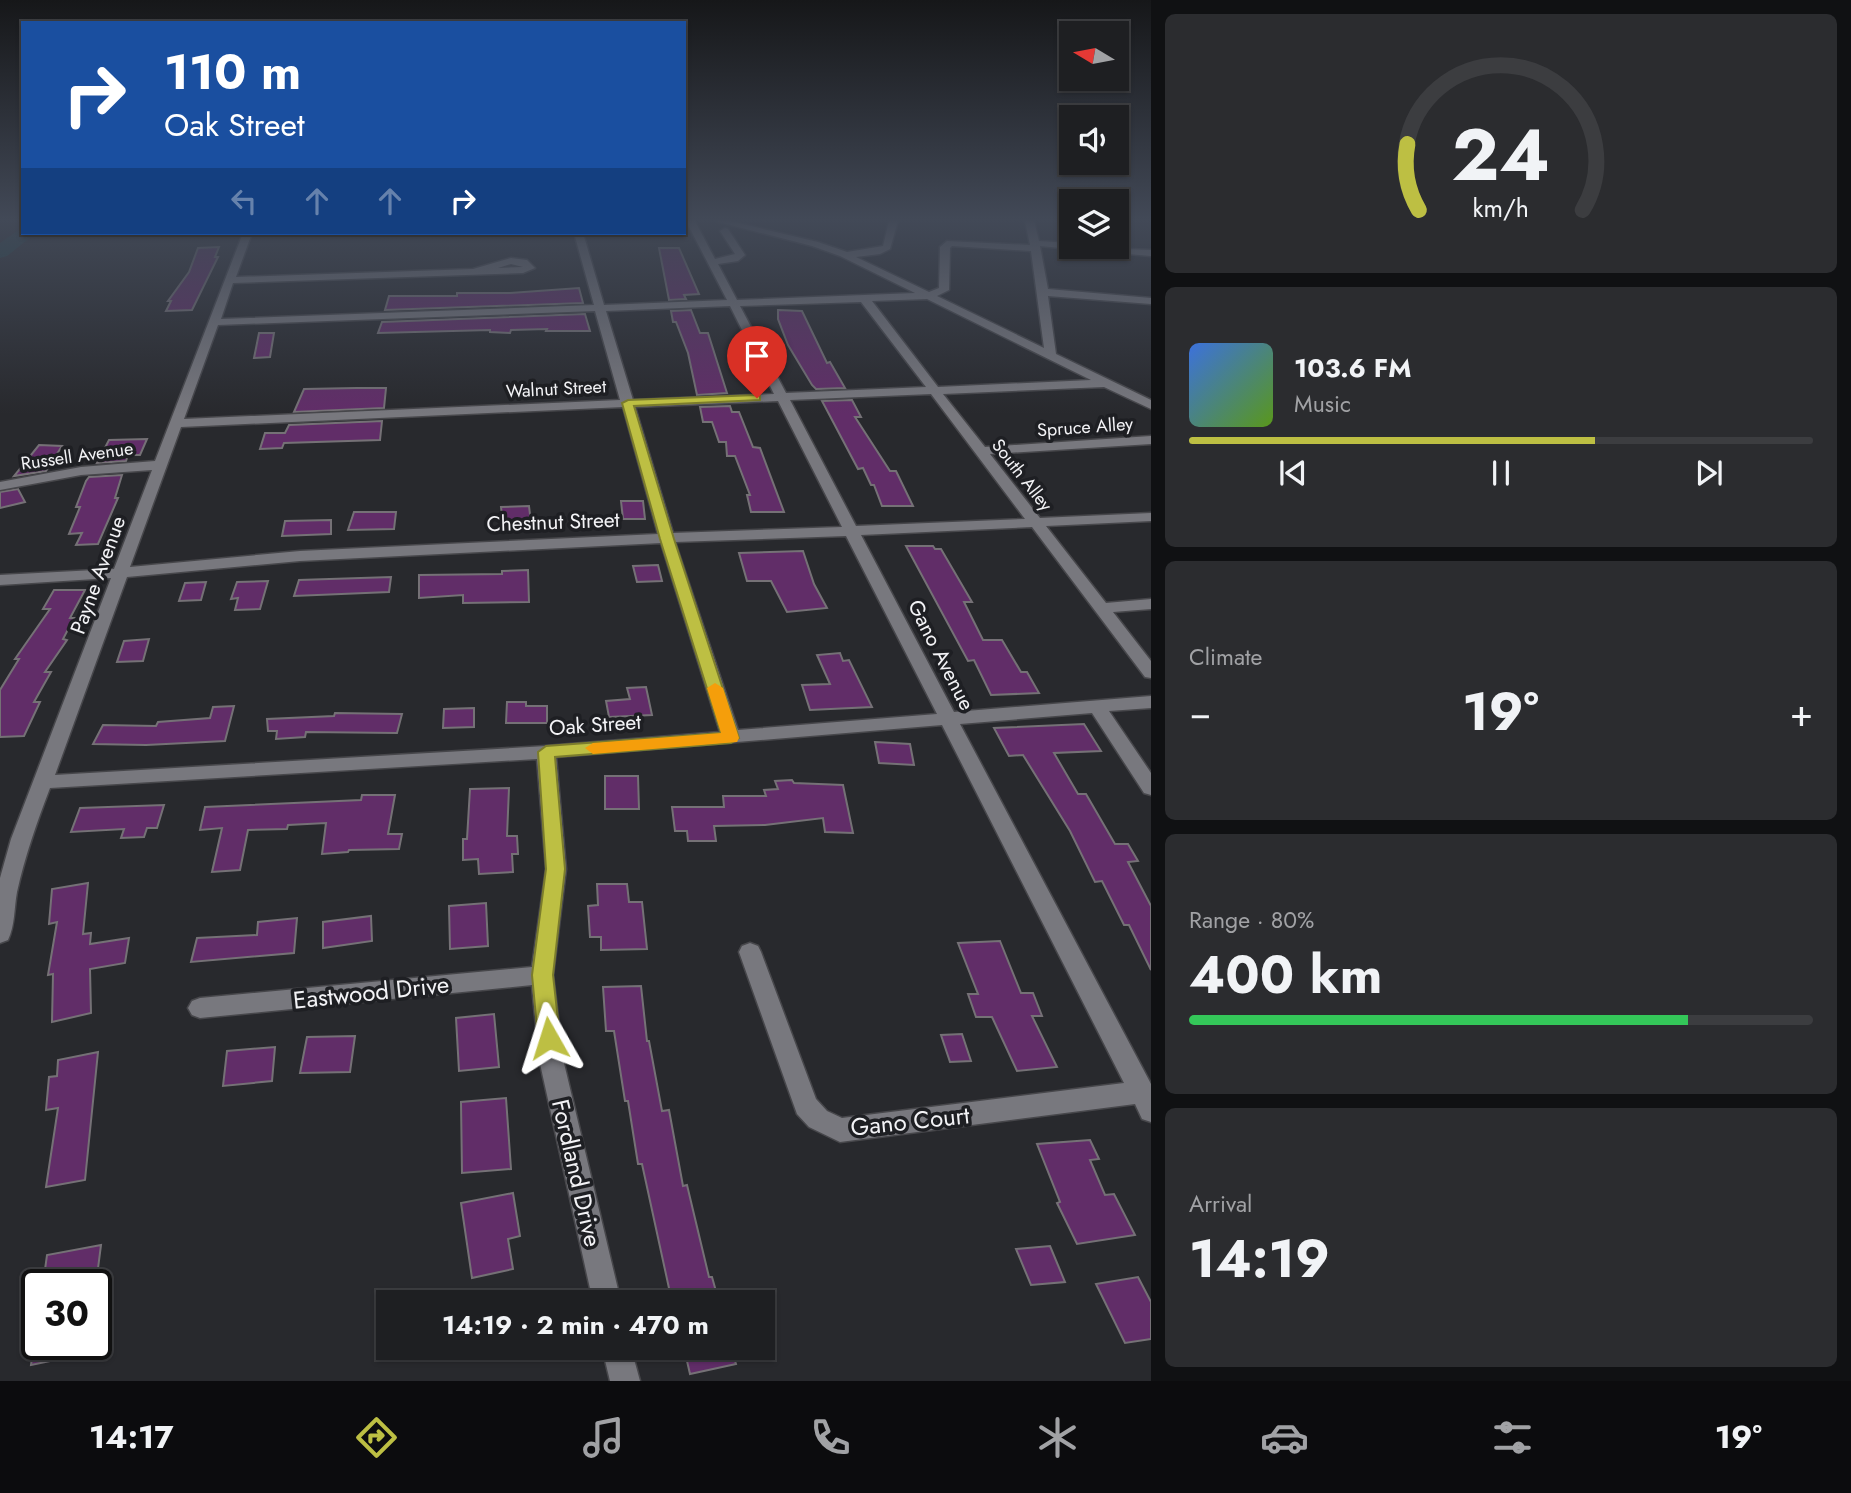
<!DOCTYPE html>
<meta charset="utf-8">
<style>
:root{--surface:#1e1f22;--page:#2b2c2f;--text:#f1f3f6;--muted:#a1a2a5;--line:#3c3d40;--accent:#bdbf43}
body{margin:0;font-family:Jost,sans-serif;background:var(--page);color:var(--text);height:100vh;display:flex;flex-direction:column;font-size:26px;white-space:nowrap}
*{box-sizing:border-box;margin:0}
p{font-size:23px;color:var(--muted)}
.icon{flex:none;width:38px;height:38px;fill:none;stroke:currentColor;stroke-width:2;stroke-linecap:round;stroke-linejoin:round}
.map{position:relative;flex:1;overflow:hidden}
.panel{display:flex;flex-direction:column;gap:14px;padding:14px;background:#101113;width:700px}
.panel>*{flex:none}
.banner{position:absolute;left:21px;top:21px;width:665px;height:214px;border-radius:0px;box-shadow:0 2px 5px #0004,0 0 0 2px var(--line);background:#1a4fa0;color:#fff;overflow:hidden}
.needle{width:46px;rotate:280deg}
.buttons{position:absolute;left:1059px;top:21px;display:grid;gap:14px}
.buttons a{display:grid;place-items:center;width:70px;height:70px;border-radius:0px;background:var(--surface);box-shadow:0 2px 5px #0004,0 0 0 2px var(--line);font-size:35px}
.speed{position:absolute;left:21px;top:1269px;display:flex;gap:14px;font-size:35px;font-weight:700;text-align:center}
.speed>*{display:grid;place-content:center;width:91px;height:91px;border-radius:50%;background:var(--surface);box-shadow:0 2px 5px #0004,0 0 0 2px var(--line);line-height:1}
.speed .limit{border:4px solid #111;border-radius:10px;background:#fff;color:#111}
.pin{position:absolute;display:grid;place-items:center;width:60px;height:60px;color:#fff;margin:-72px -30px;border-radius:50% 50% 50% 0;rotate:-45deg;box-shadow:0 0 7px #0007}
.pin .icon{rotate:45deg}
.me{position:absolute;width:77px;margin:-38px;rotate:354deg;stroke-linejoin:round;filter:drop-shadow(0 0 5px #0008)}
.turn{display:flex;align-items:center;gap:24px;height:147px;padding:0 28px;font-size:32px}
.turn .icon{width:91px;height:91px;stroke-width:2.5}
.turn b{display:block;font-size:49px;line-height:60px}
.lanes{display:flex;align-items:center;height:66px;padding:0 28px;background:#0003;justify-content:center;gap:35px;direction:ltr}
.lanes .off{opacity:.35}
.big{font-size:52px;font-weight:700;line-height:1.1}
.panel .widget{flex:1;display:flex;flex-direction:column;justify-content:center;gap:10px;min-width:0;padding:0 24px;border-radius:10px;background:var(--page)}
.panel .dial{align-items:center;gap:0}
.dial svg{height:182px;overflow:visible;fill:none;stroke:var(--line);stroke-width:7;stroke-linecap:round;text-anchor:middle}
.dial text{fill:var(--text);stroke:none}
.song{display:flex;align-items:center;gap:21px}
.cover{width:84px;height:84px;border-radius:10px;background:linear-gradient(135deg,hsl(220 70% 55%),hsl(90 70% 35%))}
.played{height:7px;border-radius:4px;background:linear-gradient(90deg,var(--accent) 65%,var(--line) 65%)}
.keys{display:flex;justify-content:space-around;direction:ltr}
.heat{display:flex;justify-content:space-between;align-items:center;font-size:38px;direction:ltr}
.charge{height:10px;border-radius:5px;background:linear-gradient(90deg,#34c759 80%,var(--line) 0)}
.trip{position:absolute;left:376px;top:1290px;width:399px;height:70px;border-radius:0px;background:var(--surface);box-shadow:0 2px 5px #0004,0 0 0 2px var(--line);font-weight:700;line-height:70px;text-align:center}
.tab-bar{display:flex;height:112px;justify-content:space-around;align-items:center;background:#0c0c0e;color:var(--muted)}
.tab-bar .icon{width:49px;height:49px}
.tab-bar .current{color:var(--accent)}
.tab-bar b{font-size:32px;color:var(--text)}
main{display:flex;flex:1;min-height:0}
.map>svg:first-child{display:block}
</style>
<main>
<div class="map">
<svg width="1151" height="1381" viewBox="0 0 1151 1381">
<rect width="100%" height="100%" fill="#28292d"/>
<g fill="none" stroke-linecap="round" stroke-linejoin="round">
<path fill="#1a4245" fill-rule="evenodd" d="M20,229h3v4h13l-29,23 -7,2v-15z"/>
</g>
<g fill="#612d68" stroke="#757176" stroke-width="2">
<path d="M219,247l-4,10h3l-26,53 -26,1 5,-10h-3l21,-29 9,-24z"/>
<path d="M659,248h20l20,46 -15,1 2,4 -17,1z"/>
<path d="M579,288l4,15 -198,7 4,-14h68v-3h53z"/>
<path d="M691,310l9,23h8l19,60 -30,2 -9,-42 -12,-31h-3l-2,-11z"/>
<path d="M778,310l24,1 25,52 3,-1 15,26 -29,1 -4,-4 -24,-40 -10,-26z"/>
<path d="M585,314l5,17h-44l1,-2 -36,1 -1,3 -20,-1v-2l-112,3 4,-11z"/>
<path d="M259,333h15l-4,24 -16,1z"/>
<path d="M356,388h30l-2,20 -90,4 10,-23z"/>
<path d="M852,400l9,17h-6l35,54h6l17,35h-31l-8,-21h-3l-8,-17 -5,1 -36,-68z"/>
<path d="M730,406l2,6h7l14,35 7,1 24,64h-33l-4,-17h3l-15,-39h-8l-1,-14h-7l-7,-20h-9l-3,-15z"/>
<path d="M382,421l-2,19 -96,3 -2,5 -22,1 5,-16h20l4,-8z"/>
<path d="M147,439l-7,16h-12l-2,6 -29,2 12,-23z"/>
<path d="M39,445l23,1 -16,25 -32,5z"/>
<path d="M122,475l-7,23h3l-20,46 -22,1 6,-12 -13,1 11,-27h-4l10,-26 3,-4z"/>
<path d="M18,489l7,13 -25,6v-16z"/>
<path d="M621,501h22l2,18h-22z"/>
<path d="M529,506l2,17 -28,1 -2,-17z"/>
<path d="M354,512h42l-2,17 -46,1z"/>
<path d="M331,520v14l-49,2 3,-15z"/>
<path d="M906,546h27l2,3h6l31,53h-8l19,38h19l19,32h6l12,21 -48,2 -17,-35 -6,1z"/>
<path d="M803,551l11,33 13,24 -40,4 -16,-31h-24l-8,-28z"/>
<path d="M658,565l4,16 -25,1 -4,-16z"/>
<path d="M528,570l1,32 -66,1v-8l-44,3v-23l83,-1v-3z"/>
<path d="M391,577l-2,15 -95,4 5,-16z"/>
<path d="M268,581l-8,28 -25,1 3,-12 -7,1 6,-17z"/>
<path d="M206,582l-5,18 -22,1 6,-18z"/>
<path d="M54,590h31l-15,28h4l-11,21 4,1 -22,32h6l-17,30h6l-16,34 -24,1v-47l19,-31h-4l35,-50h-7z"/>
<path d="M149,639l-6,22 -26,1 7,-21z"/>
<path d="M840,653l3,8 6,-1 23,47 -62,3 -8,-25 28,-1 -13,-29z"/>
<path d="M646,687l6,28 -43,2 -3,-16 24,-2 -3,-11z"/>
<path d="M507,702h19v4h21v17h-41z"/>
<path d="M234,706l-9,35 -79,4 -53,-1 10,-19 53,1 2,-4 52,-4 3,-11z"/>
<path d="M474,708v19l-31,1 1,-19z"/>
<path d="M335,713l67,1 -5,19 -91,-1 -1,5 -29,2 1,-8h-9l-1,-12 67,-3z"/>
<path d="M1084,724l17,27 -47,2 24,41h8l29,50h13l10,17 -10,1 23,44v64l-22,-45h-5l-22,-44 -7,1 -25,-51 -47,-76 -14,1 -15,-28z"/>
<path d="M875,742l35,2 4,21 -35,-2z"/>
<path d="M605,776h33l1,33h-34z"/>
<path d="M792,780l2,3 49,2 10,48 -28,-1 -2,-14 -58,7 -51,1 2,15h-28l-1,-10h-12l-3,-24h52l-1,-11h43l-2,-6 14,-1 -3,-8z"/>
<path d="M509,788l-2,48h10l1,18h-6l1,18 -34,2 -1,-15 -15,1v-21h4l3,-50z"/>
<path d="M362,795h33l-7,39h14l-3,15 -50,1 -1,2 -26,2 4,-31 -38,2 -1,4 -39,1 -8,40 -28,2 10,-44 -22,2 5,-23 156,-7z"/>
<path d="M164,805l-7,23h-10l-3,9 -23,1 3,-9 -53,3 9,-24z"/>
<path d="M88,883l-5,51 8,-1 -1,11 39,-6 -4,25 -35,6 1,44 -39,9 1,-48 -5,1 9,-53 -8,2 3,-35z"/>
<path d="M597,884h30l2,18h13l5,47 -46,1v-13h-11l-2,-31 10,-1z"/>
<path d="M486,903l2,43 -38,3 -1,-43z"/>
<path d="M371,916l1,25 -49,7v-26z"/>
<path d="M297,918l-3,35 -103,9 6,-24 60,-3 1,-13z"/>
<path d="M1000,941l21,52h12l9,23h-10l25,51 -40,4 -25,-54h-16l-8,-23h10l-20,-51z"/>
<path d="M641,986l6,55h2l13,70 7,-1 14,76 4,-1 22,92h3l7,25h-47l-30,-138h-4l-10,-63h-3l-11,-70h-8l-3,-44z"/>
<path d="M494,1014l5,53 -40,4 -3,-53z"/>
<path d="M962,1034l9,27 -21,1 -9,-27z"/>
<path d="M355,1036l-5,36 -50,1 7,-36z"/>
<path d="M275,1047l-3,34 -49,5 4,-35z"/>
<path d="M98,1052l-13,128 -39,7 12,-79 -12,2 3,-33 8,-1 1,-16z"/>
<path d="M506,1098l5,71 -49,4 -1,-71z"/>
<path d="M1090,1140l9,19 -9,1 15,35 9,-1 21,41 -58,9 -20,-41 3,-1 -23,-58z"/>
<path d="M513,1193l7,43 -12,3 5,30 -41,9 -11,-75z"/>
<path d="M101,1245l-5,39h-53l4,-29z"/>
<path d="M1050,1246l15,36 -34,3 -15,-36z"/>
<path d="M1138,1277l13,25v37l-26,4 -29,-59z"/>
<path d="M34,1344h65v7l-68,14z"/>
<path d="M684,1348h47l5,16 -46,10z"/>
</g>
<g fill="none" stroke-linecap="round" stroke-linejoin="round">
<defs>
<g id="minor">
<path d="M686,221h9l20,38 20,-5 -15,-23 5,-3 3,1 17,26 -7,6 -20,3 19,36 178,-7 -75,-37 -28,-10 -97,-25h15l88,21 29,10 36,-6 6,-25h9l-8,28 -10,5 -24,3 73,35 10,-4 1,-41 7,-6 83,4 -5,-24h9l5,20 32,2v4h4l-4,2 -31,-3 8,43 103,9v6l-103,-8 8,58 95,46v9l-47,-22 -161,7 42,53 166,-11v8l-161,10 50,64 111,-5v8l-105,5 60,77 45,-4v10l-38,3 38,49v17l-6,-1 -113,-150 -171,8 93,177 197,-16v12l-42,3 42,62v22l-7,-2 -52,-80 -132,11 191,360v38l-9,-3 -7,-15 -295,38 -31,-15 -12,-13 -58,-162 3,-6 8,-3 8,3 3,6 55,147 11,12 15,7 282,-35 -182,-358 -386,32 10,112 -13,106 10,84 58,243h-28l-54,-243 -7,-74 -332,33 -8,-3 -4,-7 4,-7 8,-3 332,-31 14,-98 -9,-110 -487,29c-13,34 -25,68 -33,104 -3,16 -2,34 -9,48l-8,3v-65l11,-39 100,-261 -111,7v-10l114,-6 38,-99 -71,5 -81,15v-8l81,-15 74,-6 88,-228h9l-16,44 237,-8 38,-11 16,2 8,8 -12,5 -290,10 -12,36 373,-14 -20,-72h9l21,72 123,-5zM952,246l79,5 13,97 -107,-52 12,-6 1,-42zM511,264l12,3 -25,1zM927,299l164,81 -153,7 -66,-86zM861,302l65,85 -140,6 -46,-87zM730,306l44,88 -141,6 -27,-89zM595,311l25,89 -436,19 34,-94zM931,394l94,125 -169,7 -66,-126zM778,401l64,126 -169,6 -38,-126zM623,407l35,127 -358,17 -170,16 51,-140zM846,536l91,178 -199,16 -63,-188zM661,543l59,189 -174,14 -491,29 72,-198 173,-16z"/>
<path d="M1076,247l75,3v6l-70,-6z"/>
<path d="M602,1348h29l9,33h-30z"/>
</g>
</defs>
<use href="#minor" stroke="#47474b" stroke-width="3"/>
<use href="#minor" fill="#78787e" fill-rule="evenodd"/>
</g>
<linearGradient id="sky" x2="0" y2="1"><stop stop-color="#161719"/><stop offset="0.53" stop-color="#424957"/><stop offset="1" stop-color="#424957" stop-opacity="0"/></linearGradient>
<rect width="1151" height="414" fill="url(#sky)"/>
<path fill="#bdbf43" stroke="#7b7c2c" stroke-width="2" d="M757,395l3,1v4l-126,6 40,133 65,199 -8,5 -176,14 10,112 -12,106 7,63 -3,6 -8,3 -7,-3 -4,-6 -6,-63 14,-106 -8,-117 8,-6 175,-13 -61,-194 -38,-136 6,-3z"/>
<path fill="#f59e0b" d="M715,683l8,5 16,50 -2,4 -144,12 -8,-6 8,-5 128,-10 -14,-45z"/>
<g text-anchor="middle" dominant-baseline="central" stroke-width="7" stroke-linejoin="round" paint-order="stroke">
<g font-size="18" fill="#f3f3f6" stroke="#1e1f23">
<text transform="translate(556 389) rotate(-3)">Walnut Street</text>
<text transform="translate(1085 427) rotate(-4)">Spruce Alley</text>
<text transform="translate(77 456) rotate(-8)">Russell Avenue</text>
<text transform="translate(1022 475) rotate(52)">South Alley</text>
</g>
<g font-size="21" fill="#f3f3f6" stroke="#1e1f23">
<text transform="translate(553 522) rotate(-2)">Chestnut Street</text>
<text transform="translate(98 575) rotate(-70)">Payne Avenue</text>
<text transform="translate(941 655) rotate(63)">Gano Avenue</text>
<text transform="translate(595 725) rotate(-4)">Oak Street</text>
</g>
<g font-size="24" fill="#f3f3f6" stroke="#1e1f23">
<text transform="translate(371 992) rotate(-6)">Eastwood Drive</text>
<text transform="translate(910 1121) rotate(-6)">Gano Court</text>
<text transform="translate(577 1173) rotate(77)">Fordland Drive</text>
</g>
</g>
</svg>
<div class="buttons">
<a><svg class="needle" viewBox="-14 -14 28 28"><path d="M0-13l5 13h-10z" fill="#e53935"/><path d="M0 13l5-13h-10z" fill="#a1a2a5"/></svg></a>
<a><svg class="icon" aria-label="sound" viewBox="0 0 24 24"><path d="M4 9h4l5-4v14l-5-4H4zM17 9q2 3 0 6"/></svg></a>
<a><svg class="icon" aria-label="layers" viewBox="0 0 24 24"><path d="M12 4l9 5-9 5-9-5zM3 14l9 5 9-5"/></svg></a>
</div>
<div class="speed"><div class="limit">30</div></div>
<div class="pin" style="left:757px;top:398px;background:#d93025"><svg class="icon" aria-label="arrive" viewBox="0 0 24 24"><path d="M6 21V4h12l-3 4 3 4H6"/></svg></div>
<svg class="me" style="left:549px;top:1038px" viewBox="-20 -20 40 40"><path d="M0-17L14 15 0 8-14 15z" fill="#bdbf43" stroke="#fff" stroke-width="4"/></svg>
<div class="trip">14:19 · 2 min · 470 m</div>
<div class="banner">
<div class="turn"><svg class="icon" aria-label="right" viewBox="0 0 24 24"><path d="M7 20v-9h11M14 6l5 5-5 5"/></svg><div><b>110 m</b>Oak Street</div></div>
<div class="lanes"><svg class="icon off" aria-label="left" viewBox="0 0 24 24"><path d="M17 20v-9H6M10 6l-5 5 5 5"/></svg><svg class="icon off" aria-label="ahead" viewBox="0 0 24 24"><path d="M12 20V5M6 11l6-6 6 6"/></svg><svg class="icon off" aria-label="ahead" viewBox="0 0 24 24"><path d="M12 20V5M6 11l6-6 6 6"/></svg><svg class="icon" aria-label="right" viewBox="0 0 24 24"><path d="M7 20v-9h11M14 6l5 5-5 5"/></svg></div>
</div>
</div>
<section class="panel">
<div class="widget dial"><svg viewBox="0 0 100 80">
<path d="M14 69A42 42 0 1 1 86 69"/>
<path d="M14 69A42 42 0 0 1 9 40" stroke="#bdbf43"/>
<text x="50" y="56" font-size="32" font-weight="700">24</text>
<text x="50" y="72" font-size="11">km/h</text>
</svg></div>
<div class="widget">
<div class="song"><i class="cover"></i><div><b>103.6 FM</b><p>Music</p></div></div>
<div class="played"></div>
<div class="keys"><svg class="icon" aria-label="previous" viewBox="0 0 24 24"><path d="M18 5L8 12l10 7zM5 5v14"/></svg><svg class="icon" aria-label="pause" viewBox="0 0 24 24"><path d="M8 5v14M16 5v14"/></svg><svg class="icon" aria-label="next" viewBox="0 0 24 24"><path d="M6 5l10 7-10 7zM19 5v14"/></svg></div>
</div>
<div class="widget"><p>Climate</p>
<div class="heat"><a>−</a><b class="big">19°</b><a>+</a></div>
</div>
<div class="widget"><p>Range · 80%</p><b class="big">400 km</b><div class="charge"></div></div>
<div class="widget"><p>Arrival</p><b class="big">14:19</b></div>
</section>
</main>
<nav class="tab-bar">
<b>14:17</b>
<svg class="icon current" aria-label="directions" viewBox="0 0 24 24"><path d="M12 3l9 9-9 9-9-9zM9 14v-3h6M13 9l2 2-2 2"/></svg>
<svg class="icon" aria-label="music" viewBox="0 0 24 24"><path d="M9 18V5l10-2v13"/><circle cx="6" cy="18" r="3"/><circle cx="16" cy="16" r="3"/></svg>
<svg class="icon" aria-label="phone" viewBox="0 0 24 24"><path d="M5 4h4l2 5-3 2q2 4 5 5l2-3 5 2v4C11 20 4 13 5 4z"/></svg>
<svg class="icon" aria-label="climate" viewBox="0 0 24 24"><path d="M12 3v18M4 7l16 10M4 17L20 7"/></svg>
<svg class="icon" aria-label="car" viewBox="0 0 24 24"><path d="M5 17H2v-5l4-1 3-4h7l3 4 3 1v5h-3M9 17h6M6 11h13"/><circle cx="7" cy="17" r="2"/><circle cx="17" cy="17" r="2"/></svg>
<svg class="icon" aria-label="filters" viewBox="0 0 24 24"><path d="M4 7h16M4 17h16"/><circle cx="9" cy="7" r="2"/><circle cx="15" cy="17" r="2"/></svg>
<b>19°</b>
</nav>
